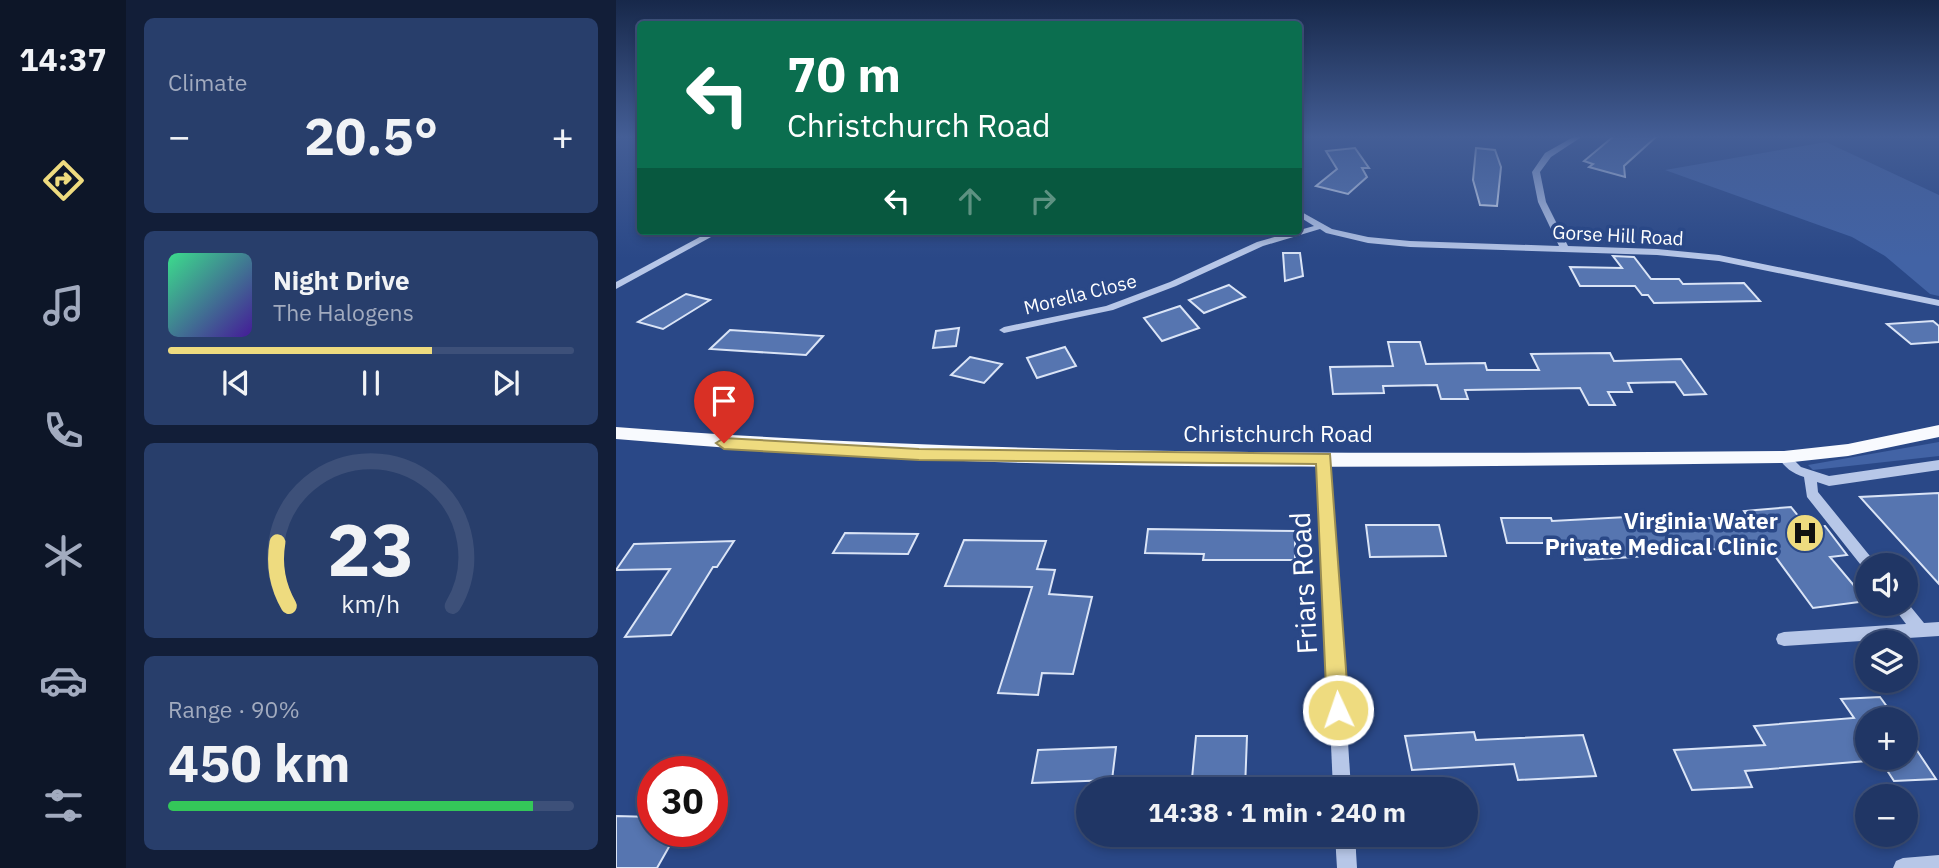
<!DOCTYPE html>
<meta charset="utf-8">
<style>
:root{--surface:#203665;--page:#283e6b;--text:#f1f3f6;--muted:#a2abbf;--line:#3d5079;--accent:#eedb7f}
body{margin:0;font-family:"IBM Plex Sans",sans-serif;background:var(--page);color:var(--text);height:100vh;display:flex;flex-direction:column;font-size:26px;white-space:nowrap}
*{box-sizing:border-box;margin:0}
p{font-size:23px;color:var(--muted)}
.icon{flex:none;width:38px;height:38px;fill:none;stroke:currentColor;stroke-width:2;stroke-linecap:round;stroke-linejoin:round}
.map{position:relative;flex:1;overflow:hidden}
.drawer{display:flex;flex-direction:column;gap:18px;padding:18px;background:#121e38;width:490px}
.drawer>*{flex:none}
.top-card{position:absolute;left:21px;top:21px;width:665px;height:214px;border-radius:7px;box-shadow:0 4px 10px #0003,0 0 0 2px var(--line);background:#0b6e4f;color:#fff;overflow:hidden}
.fabs{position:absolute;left:1239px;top:553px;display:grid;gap:14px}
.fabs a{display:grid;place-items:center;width:63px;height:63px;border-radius:50%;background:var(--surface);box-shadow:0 4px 10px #0003,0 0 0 2px var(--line);font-size:35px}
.speed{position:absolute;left:21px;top:756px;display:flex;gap:14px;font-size:35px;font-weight:700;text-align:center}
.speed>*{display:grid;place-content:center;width:91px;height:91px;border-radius:50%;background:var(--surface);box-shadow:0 4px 10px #0003,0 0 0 2px var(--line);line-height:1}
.speed .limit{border:10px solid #d22;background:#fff;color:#111}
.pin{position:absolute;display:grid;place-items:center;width:60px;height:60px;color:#fff;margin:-72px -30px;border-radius:50% 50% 50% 0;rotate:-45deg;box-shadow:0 0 7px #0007}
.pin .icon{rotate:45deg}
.me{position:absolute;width:77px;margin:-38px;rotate:357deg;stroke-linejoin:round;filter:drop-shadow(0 0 5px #0008)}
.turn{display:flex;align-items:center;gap:24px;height:147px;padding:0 35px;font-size:32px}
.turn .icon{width:91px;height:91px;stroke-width:2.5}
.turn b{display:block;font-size:49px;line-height:60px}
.lanes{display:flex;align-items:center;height:66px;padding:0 35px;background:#0003;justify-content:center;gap:35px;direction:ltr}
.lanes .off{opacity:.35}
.big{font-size:52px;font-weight:700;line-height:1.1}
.drawer .card{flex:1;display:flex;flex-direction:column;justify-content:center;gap:10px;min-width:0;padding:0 24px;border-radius:10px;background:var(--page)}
.drawer .dial{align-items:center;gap:0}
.dial svg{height:182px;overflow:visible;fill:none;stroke:var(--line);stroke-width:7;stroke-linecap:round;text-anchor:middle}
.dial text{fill:var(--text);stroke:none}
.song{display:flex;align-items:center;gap:21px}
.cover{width:84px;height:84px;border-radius:10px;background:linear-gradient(135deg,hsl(150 70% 55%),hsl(260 70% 35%))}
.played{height:7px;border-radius:4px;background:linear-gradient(90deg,var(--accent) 65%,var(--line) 65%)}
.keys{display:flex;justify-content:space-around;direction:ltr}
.heat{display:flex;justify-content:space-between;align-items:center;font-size:38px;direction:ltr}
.charge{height:10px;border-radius:5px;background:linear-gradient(90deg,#34c759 90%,var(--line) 0)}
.trip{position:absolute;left:460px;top:777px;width:402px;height:70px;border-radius:35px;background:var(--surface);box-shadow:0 4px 10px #0003,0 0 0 2px var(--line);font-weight:700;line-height:70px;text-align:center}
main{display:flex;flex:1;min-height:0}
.dock{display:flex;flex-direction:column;width:126px;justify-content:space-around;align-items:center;background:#0d1628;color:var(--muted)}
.dock .icon{width:49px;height:49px}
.dock .selected{color:var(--accent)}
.dock b{font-size:32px;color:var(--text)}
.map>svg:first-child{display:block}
</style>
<main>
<nav class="dock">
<b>14:37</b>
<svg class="icon selected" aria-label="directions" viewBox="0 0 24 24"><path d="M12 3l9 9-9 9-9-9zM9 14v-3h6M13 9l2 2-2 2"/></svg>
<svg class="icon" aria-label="music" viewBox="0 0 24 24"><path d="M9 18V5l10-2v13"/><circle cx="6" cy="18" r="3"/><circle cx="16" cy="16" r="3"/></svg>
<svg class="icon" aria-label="phone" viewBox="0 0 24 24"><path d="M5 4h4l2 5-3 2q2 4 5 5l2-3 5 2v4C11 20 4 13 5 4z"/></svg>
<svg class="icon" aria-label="climate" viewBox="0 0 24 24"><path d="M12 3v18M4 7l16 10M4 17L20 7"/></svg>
<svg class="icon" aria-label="car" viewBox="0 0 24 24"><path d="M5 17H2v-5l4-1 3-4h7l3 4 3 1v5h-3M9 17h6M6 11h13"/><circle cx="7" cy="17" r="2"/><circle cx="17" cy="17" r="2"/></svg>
<svg class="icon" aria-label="filters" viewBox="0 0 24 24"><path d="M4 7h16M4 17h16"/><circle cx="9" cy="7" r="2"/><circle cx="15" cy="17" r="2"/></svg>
</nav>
<section class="drawer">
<div class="card"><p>Climate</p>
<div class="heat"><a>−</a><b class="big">20.5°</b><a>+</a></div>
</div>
<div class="card">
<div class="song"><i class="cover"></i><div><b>Night Drive</b><p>The Halogens</p></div></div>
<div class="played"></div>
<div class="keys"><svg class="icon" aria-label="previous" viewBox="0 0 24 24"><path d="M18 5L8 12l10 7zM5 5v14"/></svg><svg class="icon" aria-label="pause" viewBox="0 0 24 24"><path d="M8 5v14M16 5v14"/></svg><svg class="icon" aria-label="next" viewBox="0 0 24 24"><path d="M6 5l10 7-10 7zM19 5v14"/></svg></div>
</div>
<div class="card dial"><svg viewBox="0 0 100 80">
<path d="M14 69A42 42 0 1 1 86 69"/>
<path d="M14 69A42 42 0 0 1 9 41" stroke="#eedb7f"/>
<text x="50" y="56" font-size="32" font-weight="700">23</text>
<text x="50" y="72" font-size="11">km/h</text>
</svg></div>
<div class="card"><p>Range · 90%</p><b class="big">450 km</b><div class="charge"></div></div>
</section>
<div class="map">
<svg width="1323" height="868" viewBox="0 0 1323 868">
<rect width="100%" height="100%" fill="#2a4887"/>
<g fill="#4263a5">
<path d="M1210,142l113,53v101l-9,-2 -45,-38 -33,-19 -187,-67z"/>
<path d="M1323,442v14l-126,14 -5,-5z"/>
</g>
<g fill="#5675b0" stroke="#dae4f6" stroke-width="2">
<path d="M998,136h43l-33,30 1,11 -36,-10 4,-3 -9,-3z"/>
<path d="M739,148l14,20h-7l5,9 -19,17 -32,-8 21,-17 -11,-18z"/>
<path d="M860,148l19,2 6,17 -4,39 -17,-1 -7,-25z"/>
<path d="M667,253h17l3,23 -18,5z"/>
<path d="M997,256l21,1 17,22h28l4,5 61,-1 16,18 -106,2 -6,-8h-6l-7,-9h-55l-10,-19 52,1z"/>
<path d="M613,285l16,12 -41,16 -15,-13z"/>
<path d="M70,294l24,6 -47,29 -25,-7z"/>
<path d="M564,306l19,22 -37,13 -18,-23z"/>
<path d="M1317,321l6,5v16l-28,2 -24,-20z"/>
<path d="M343,328l-3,18 -23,2 3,-17z"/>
<path d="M114,330l93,6 -17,19 -96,-6z"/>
<path d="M772,342h32l6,22 59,-1 2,7h52l-8,-16 79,-1 4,8 67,-2 25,35 -22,1 -9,-13 -47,1 4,9h-24l7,13h-26l-9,-17 -115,2 3,9h-27l-4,-14 -54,1 1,7 -51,1 -3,-27 63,-1z"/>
<path d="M449,347l11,19 -39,12 -10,-20z"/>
<path d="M354,357l32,7 -18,19 -33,-8z"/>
<path d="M1323,493v91l-79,-87z"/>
<path d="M1175,507l16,20 18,-1 22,29 -17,2 37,44 -54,7 -44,-60 -125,3 3,5 -62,4 -7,-17h-71l-6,-25h50l1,3 75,-4 2,3 119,-3 -4,-6z"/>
<path d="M750,525h73l7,31 -76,1z"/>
<path d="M532,529l147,2v29h-92l1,-6 -59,-1z"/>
<path d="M229,533l73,1 -10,20 -75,-1z"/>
<path d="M348,540l82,1 -9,28 18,1 -6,24 43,3 -19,77 -31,-1 -4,22 -40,-2 34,-106 -87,-1z"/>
<path d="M118,541l-17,26h-4l-42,68 -46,2 45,-68 -54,1 18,-26z"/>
<path d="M1264,697l16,22h-29v42l-122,10 7,16 -60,3 -18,-40 91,-5 -11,-19 100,-8 -13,-19z"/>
<path d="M858,732l2,8 107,-5 13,41 -78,4 -4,-16 -102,6 -7,-34z"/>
<path d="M1290,734l30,45 -42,2 -15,-23h27z"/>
<path d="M580,736h51l-2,53h-54z"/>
<path d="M500,747l-4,33 -80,3 6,-33z"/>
<path d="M0,816l37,1v14h25l-21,37h-41z"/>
</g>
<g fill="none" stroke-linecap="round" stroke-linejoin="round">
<g fill="#b7c7e8" fill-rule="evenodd">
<path d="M959,136h8l-32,21 -11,15 6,30 22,44 89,3 62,6 220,45v6l-220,-45 -62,-6 -247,-8 -42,-4 -42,-10 -6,-4 -57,17 -87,40 -63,24 -109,23 -5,-3 5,-3 102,-21 64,-24 87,-40 57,-16 -16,-10v-6l34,19 36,8 42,4 149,5 -21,-44 -6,-30 13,-19z"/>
<path d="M95,231h11l-106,58v-7z"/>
<path d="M1168,452l4,2 13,13 28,9 110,-16v10l-110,16 -12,-4 1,10 56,69 2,4h-9v5l-3,-1 -57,-72 -3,-20c-12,-4 -19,-9 -26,-20l2,-3z"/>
<path d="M708,453l6,5 21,331h-18l-15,-331z"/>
<path d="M1290,601l18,22 15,-1v14l-155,10 -6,-2 -2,-5 2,-5 6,-2 122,-8 -15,-20h15z"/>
<path d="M719,835h20l2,33h-20z"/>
<path d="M1323,855v13h-46l3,-7 7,-3z"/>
</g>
<path fill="#f8fafe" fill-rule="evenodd" d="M1323,425v12l-91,19 -64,7c-292,3 -584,8 -875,-4 -98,-4 -195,-12 -293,-20v-12c391,30 776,27 1168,24l64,-7z"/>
</g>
<linearGradient id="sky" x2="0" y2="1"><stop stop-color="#17284a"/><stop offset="0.53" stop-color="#445e96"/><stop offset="1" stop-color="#445e96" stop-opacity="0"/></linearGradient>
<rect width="1323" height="258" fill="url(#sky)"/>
<path fill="#eedb7f" stroke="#9b8e53" stroke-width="2" d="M108,438l195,11 411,5 19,256 -3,8 -8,3 -8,-3 -3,-8 -11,-246 -397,-4 -195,-11 -8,-6z"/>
<defs>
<symbol id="hospital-disc" viewBox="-11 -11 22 22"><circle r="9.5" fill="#eedb7f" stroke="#2a4887"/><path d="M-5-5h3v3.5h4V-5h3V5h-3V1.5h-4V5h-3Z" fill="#111"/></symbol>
</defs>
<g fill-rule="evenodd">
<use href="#hospital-disc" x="1167" y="511" width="44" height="44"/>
</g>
<g text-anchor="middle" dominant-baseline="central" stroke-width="7" stroke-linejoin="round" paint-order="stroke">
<g font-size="19" fill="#fff" stroke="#2a4887">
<text transform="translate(1002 235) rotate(3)">Gorse Hill Road</text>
<text transform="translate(464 294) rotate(-14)">Morella Close</text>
</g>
<g font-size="23" fill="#fff" stroke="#2a4887">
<text x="662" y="433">Christchurch Road</text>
</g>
<g font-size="23" font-weight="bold" fill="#fff" stroke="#2a4887" text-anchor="end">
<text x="1162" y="520">Virginia Water<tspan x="1162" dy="26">Private Medical Clinic</tspan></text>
</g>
<g font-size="28" fill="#fff" stroke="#2a4887">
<text transform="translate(687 583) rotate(-93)">Friars Road</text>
</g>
</g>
</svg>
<div class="fabs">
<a><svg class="icon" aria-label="sound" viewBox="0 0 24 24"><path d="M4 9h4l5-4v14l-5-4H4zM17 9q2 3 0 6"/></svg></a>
<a><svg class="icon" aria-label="layers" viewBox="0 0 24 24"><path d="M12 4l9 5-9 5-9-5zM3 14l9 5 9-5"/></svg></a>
<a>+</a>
<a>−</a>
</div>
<div class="speed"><div class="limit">30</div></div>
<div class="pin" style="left:108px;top:443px;background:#d93025"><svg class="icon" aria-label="arrive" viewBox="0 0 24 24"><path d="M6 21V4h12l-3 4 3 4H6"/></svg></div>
<svg class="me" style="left:722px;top:710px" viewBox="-20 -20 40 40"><circle r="17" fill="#eedb7f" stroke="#fff" stroke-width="3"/><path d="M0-11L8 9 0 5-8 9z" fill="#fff"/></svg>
<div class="trip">14:38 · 1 min · 240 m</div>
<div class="top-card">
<div class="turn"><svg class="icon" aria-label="left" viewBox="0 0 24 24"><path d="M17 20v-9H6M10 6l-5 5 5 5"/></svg><div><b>70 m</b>Christchurch Road</div></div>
<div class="lanes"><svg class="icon" aria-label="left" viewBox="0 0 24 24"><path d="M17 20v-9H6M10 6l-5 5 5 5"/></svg><svg class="icon off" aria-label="ahead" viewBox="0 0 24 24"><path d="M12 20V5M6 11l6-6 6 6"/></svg><svg class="icon off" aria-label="right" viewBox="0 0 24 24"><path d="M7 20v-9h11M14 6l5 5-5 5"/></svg></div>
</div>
</div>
</main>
